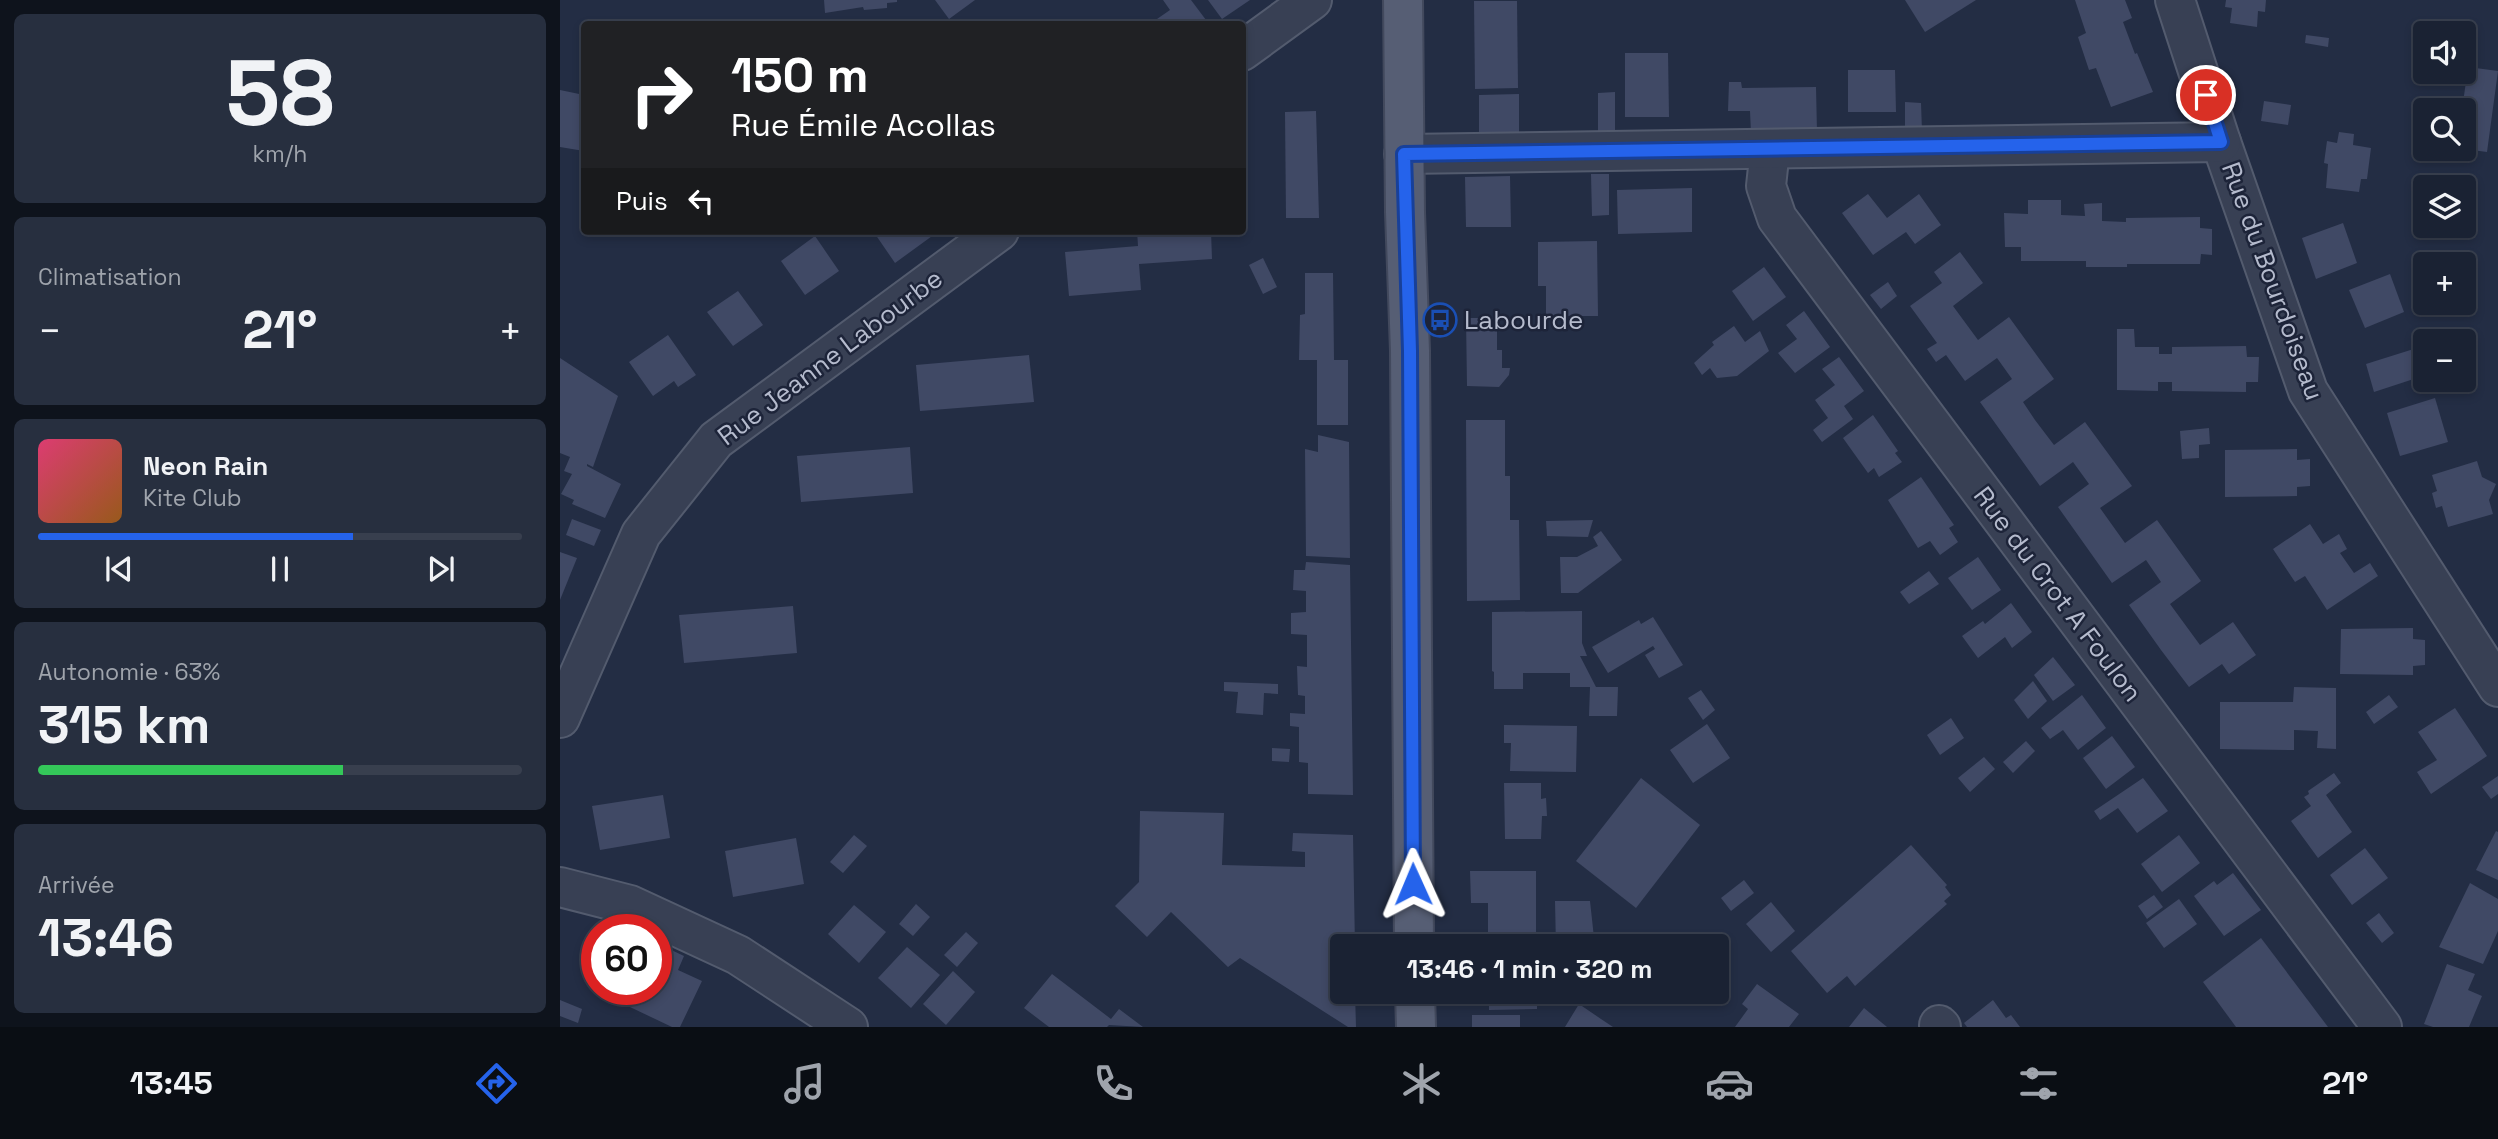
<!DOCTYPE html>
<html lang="fr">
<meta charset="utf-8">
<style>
:root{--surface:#1a2233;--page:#272f3f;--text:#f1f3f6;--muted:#9fa4ac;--line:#383f4e;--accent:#2563eb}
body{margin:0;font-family:"Space Grotesk",sans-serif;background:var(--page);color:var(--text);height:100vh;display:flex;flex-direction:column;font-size:26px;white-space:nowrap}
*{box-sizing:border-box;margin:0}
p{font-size:23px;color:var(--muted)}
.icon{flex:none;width:38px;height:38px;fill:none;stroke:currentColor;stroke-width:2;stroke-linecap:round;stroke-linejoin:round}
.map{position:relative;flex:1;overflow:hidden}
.sheet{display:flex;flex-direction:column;gap:14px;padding:14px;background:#0e131c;width:560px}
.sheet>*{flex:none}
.guide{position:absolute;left:21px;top:21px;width:665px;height:214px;border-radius:7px;box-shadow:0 4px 10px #0003,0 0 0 2px var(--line);background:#202124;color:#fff;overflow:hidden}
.controls{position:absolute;left:1853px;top:21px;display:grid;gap:14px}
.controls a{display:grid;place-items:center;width:63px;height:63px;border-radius:7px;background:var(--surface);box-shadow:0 4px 10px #0003,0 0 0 2px var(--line);font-size:35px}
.speed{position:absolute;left:21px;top:914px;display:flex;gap:14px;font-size:35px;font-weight:700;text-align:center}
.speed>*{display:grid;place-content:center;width:91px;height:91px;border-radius:50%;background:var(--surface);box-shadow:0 4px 10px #0003,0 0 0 2px var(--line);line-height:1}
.speed .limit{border:10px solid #d22;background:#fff;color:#111}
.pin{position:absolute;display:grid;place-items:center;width:60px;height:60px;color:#fff;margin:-30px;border:4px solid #fff;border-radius:50%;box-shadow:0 2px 7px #0007}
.me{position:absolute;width:77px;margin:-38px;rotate:359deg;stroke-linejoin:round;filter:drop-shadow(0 0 5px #0008)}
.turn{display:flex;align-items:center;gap:24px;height:147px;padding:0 35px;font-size:32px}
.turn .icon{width:91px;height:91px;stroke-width:2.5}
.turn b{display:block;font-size:49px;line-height:60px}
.then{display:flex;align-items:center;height:66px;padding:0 35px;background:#0003;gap:14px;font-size:26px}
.big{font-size:52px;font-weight:800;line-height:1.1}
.sheet .tile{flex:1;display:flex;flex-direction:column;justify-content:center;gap:10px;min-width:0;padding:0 24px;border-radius:10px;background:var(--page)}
.sheet .dial{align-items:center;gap:0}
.dial b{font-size:91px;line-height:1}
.song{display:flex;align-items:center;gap:21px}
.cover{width:84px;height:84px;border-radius:10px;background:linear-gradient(135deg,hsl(340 70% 55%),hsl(30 70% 35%))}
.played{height:7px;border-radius:4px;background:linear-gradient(90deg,var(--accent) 65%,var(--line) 65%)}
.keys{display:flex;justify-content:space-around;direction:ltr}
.heat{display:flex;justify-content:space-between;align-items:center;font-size:38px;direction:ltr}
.charge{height:10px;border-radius:5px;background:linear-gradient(90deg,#34c759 63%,var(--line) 0)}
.trip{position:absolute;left:770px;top:934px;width:399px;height:70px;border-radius:7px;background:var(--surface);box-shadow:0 4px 10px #0003,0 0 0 2px var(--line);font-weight:800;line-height:70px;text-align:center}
.menu{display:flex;height:112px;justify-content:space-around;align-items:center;background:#0a0e14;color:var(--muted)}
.menu .icon{width:49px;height:49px}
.menu .on{color:var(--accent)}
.menu b{font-size:32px;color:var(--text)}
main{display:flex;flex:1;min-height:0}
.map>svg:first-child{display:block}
</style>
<main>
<section class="sheet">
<div class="tile dial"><b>58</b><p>km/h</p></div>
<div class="tile"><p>Climatisation</p>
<div class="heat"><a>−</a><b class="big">21°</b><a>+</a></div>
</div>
<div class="tile">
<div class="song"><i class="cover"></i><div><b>Neon Rain</b><p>Kite Club</p></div></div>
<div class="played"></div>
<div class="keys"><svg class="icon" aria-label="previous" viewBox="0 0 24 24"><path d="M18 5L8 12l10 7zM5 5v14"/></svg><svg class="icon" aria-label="pause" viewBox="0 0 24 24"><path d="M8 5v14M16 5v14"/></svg><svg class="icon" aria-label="next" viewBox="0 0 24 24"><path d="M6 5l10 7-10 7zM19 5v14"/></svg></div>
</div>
<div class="tile"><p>Autonomie · 63%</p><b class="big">315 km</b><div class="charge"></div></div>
<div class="tile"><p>Arrivée</p><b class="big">13:46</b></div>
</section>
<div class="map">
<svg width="1938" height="1027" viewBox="0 0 1938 1027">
<rect width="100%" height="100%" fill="#232d44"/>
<g fill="#404965">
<path d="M264,0h73v2l-10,1v5l-23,2 -1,-3 -38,6z"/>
<path d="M375,0h40l-26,19z"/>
<path d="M603,0h28l18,24h-52l2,-1 -2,-4 13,-9z"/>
<path d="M648,0h42l-28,19z"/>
<path d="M1345,0h71l-51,32z"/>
<path d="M1515,0h50l7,18 -9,4 12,32 2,-1 16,39 -42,15 -15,-39 -7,2 -11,-33 8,-4z"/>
<path d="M1666,0h40l-1,12 -7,-1 -1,16 -27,-4 2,-15 -7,-1z"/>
<path d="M914,1h43l1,87 -43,1z"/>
<path d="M1888,21l14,2 -2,10h-14z"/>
<path d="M1746,35l23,3 -1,9 -23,-4z"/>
<path d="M1065,53h43l1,64h-44z"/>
<path d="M1908,67l30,4 -11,81 -23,-3v-39h-2z"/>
<path d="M1288,70h47l1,42h-48z"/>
<path d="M1169,82h12l1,6 74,-1 1,45 -66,1 -1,-22h-22z"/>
<path d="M0,90l24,5v56l-24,-4z"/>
<path d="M1055,92v42h-17v-41z"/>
<path d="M959,94v41h-40v-40z"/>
<path d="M1704,101l27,4 -3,20 -27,-4z"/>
<path d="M1345,102l16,1 1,28h-17z"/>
<path d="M756,111l3,107h-33l-1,-106z"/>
<path d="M1779,132l15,2 -1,11 18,3 -4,31h-6l-2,13 -33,-4 2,-24 -4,-1 3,-22 10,2z"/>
<path d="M1031,174h18v41l-17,1z"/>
<path d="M950,176l1,51h-45l-1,-50z"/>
<path d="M1132,188v44l-74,2 -1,-44z"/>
<path d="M1308,194l19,24 32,-24 22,31 -26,19 -9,-12 -33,23 -31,-42z"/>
<path d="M1468,200h33v15l24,1 -1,-12 18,-1v18l24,1v-4l74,-1v11l12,1v26l-11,-1 -1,10h-73v3h-41v-6h-65v-14h-16l-1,-34 24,1z"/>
<path d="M1783,223l14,40 -41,16 -14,-41z"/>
<path d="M313,231h66l-44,32z"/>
<path d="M577,231h74l1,28 -73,5 2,26 -72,6 -4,-44 73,-6z"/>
<path d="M255,236l24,35 -34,24 -24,-34z"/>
<path d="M1037,241l1,75h-52v-30h-8v-44z"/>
<path d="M1400,252l23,31 -30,23 25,34 31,-23 45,62 -31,23 12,18 19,25 31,-23 47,64 -32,22 25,35 32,-23 44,61 -31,23 30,41 33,-23 23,33 -27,19 -7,-10 -33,23 -28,-37 -32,-45 32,-23 -15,-22 -34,23 -54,-76 31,-23 -16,-22 -33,24 -60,-84 32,-23 -15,-21 -32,23 -19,-26 -10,7 -9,-13 10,-6 -27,-37 32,-23 -8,-11z"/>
<path d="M703,258l14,29 -14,7 -14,-29z"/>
<path d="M1204,267l22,30 -33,24 -21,-30z"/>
<path d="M745,273h28l1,87h14v65h-31v-65h-18l1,-45 5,-1z"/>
<path d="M1830,274l14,38 -39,16 -16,-38z"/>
<path d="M1328,282l9,14 -16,13 -11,-14z"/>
<path d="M178,291l25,34 -30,21 -26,-34z"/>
<path d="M1244,311l26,36 -35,26 -17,-20 19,-14 -11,-14z"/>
<path d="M906,318h31v32h5v18h8l-1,7 -10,12 -32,-1z"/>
<path d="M1174,326l11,16 15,-11 9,20 -32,25 -20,2 -7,-10 -8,7 -8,-12 20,-18 -2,-3z"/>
<path d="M1557,329h17l1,18h24v7h13v-7l74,-1 1,11h12l-1,25h-12v10l-74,-1v-9h-14v9l-41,-1z"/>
<path d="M108,335l28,40 -18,12 -4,-6 -21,15 -24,-34z"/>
<path d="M1860,347l6,19v9l-52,17 -8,-28z"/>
<path d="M1908,350l7,22 -11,4v-25z"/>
<path d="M469,355l5,47 -114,9 -4,-46z"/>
<path d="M1279,357l25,34 -20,15 9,13 -31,23 -9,-12 15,-12 -13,-18 20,-15 -13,-16z"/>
<path d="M0,358l58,38 -25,71 -6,-3v2l34,18 -16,34 -33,-14 2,-4 -13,-6 11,-20 -8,-3 6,-14 -10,-4z"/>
<path d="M1875,398l13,44 -48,14 -13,-43z"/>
<path d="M1313,415l25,36 -3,2 7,9 -23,15 -5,-9 -6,5 -25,-35z"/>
<path d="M906,420h39v56h5v44h9l1,80 -53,1z"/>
<path d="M1649,428l1,16 -11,1v13l-17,1 -2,-28z"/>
<path d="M758,435l31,7 1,116 -44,-2 -1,-107 13,3z"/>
<path d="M350,447l3,46 -112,9 -4,-46z"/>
<path d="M1737,449v11l13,-1v27l-13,1v9l-72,1v-47z"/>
<path d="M1917,461l5,16 14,7 -7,16 4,14 -45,13 -6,-21 -6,2 -4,-15 5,-2 -5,-16z"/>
<path d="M1361,477l33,48 -5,3 9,14 -18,13 -10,-14 -12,7 -30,-48z"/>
<path d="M12,519l29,11 -7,16 -28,-11z"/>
<path d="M1033,520l-5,17 -41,-1 -1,-15z"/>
<path d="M1750,524l13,20 16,-10 8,15 -7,4 14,20 16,-10 8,13 -51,34 -22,-34 -10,6 -22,-33z"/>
<path d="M1041,531l21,29 -44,33h-17l-1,-36h17l21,-11 -5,-9z"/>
<path d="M0,552l17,6 -17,42z"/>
<path d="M1418,557l23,33 -29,20 -24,-32z"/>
<path d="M746,562l44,3 3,230 -45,-1v-31l-9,-1v-35l-9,-1v-13l15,1v-18l-7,-1 -1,-29 10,1v-32l-16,-1v-21l15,-1v-21l-13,-1 1,-20h11z"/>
<path d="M1369,571l10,13 -30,20 -9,-12z"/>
<path d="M1451,603l21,29 -20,16 -7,-11 -27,21 -16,-22 21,-15 2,3z"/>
<path d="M233,606l4,47 -113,10 -5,-48z"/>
<path d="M1022,611v32l5,13h-7l16,31h22l-1,29h-28l1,-29h-20v-14h-47v16h-29v-17l-2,-1v-59z"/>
<path d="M1093,617l30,48 -24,13 -14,-23 10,-6 -2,-3 -45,27 -16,-26 47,-27 2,4z"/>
<path d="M1853,628v11l12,1v25l-12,1v9l-73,-1 1,-45z"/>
<path d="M1493,657l22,28 -22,16 -19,-26z"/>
<path d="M1473,681l14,20 -19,18 -14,-19z"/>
<path d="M664,682l54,2v10l-14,-1 -1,22 -27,-2 2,-21 -14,-1z"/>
<path d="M1734,687l42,1v61l-19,-1 1,-17 -24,-1v20l-74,-1v-47h73z"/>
<path d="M1141,690l14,20 -12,10 -15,-22z"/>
<path d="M1522,695l24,33 -28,22 -15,-20 -13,9 -9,-11z"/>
<path d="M1829,695l9,12 -24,17 -8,-12z"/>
<path d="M1895,708l32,48 -56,38 -14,-22 20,-12 -19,-28z"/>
<path d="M1391,718l13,20 -24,17 -13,-20z"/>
<path d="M1147,724l23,34 -37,25 -23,-33z"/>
<path d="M944,725l73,1 -1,46 -66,-1 1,-28h-7z"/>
<path d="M1552,736l23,31 -29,22 -23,-31z"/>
<path d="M1466,741l9,10 -22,22 -10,-11z"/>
<path d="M712,748l18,1 -1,13 -17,-1z"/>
<path d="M1424,757l11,12 -25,23 -12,-14z"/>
<path d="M1774,773l7,10 -15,12 26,37 -34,26 -27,-37 20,-15 -7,-9 5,-3 -1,-3z"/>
<path d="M1938,776v18l-7,5 -9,-12z"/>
<path d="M1081,778l59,47 -64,83 -60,-47z"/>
<path d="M1583,778l25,33 -31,22 -19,-25 -18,12 -6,-9z"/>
<path d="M944,783h37v16l5,-1 1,18h-5l-1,23h-36z"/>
<path d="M103,795l7,43 -70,12 -8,-44z"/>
<path d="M580,811l84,2 -2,52 83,2v-15l-13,-1 1,-18 60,2 2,112h-13v45h13l1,35h-8l-108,-69 -12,9 -57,-55 -24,25 -32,-31 24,-24z"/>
<path d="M1936,831l2,1v48l-22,-10z"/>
<path d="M294,835l13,11 -24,27 -13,-11z"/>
<path d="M1619,835l21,28 -38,29 -21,-28z"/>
<path d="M236,838l8,46 -71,13 -8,-46z"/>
<path d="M1351,845l36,40 -2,2 6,8 -7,6 3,3 -92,82 -8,-10 -20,17 -36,-42z"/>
<path d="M1805,848l23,30 -36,27 -22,-30z"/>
<path d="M910,871h66v76h-48v-44h-17z"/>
<path d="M1673,873l28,37 -37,26 -30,-40 20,-15 3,4z"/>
<path d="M1184,880l10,13 -23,18 -10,-13z"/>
<path d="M1910,883l28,16v32l-15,33 -44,-17z"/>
<path d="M1594,895l9,12 -16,12 -9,-13z"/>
<path d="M1619,899l18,25 -33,24 -18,-25z"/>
<path d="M995,901h35l5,46h-39z"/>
<path d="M1211,902l24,29 -24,21 -25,-28z"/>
<path d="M356,904l14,13 -17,19 -14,-12z"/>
<path d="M294,905l32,27 -27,31 -31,-29z"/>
<path d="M1819,913l15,20 -12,10 -16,-20z"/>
<path d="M406,932l12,11 -21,24 -13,-12z"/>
<path d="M1701,938l67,89h-92l-33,-45z"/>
<path d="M105,947l19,9 -6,14 24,11 -22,46h-8l-61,-29 4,-9h41v-30l3,1z"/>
<path d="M347,947l33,28 -29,33 -33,-30z"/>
<path d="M1887,964l28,10 -7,16 14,6 -13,31h-36l-9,-3z"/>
<path d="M393,971l22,21 -29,33 -23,-21z"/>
<path d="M492,974l59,45 8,-10 24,18 -34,-2 -2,2h-58l-25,-19z"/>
<path d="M1197,984l42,30 -10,13h-54l13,-18 -6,-5z"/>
<path d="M929,992h48v17l-48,1z"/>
<path d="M0,1000l22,9 -4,14 -18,-7z"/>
<path d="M1433,1000l13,18 5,-3 9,12h-53l-3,-4z"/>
<path d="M1019,1004l22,15 12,8h-48z"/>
<path d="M1304,1008l23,19h-38z"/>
<rect x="912" y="1015" width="48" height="12"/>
</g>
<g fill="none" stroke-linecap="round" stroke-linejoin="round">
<defs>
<g id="minor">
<path d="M1615,0l46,142 87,249 190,296"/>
<path d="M682,51l70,-51"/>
<path d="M1210,149l-4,37 11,32 605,809"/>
<path d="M844,154l817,-12"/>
<path d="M0,718l81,-184 75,-94 283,-209"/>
<path d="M0,887l70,18 108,50 110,72"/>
<path d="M1379,1025l2,2"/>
</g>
<g id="major">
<path d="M843,0l2,212 5,139 4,596"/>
<path d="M855,992l1,35"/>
</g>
</defs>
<use href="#minor" stroke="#535b6e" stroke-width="42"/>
<use href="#major" stroke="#42495d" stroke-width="42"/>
<use href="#minor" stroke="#384054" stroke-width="38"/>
<use href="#major" stroke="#565e74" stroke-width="38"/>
</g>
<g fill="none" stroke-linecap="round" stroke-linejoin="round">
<defs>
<path id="route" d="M853,884l-3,-533 -6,-197 817,-12 -15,-47"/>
</defs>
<use href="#route" stroke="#184099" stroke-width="18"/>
<use href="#route" stroke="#2563eb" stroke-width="12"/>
</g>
<defs>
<symbol id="bus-ring" viewBox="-11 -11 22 22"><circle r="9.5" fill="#1d2439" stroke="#1a4fb4" stroke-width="1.5"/><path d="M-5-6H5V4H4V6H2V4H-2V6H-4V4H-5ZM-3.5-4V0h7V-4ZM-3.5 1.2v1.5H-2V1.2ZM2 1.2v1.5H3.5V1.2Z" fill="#1a4fb4"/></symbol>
</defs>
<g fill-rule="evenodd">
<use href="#bus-ring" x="861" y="301" width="38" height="38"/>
</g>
<g text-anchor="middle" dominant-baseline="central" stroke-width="5" stroke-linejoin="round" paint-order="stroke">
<g font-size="26" fill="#b5bbcd" stroke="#1d2439">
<text transform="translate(1713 281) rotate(70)">Rue du Bourdoiseau</text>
<text transform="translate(270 357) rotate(-37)">Rue Jeanne Labourbe</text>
<text transform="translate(1498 594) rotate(53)">Rue du Crot A Foulon</text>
</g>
<g font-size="26" fill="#b5bbcd" stroke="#1d2439" text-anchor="start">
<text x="904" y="320">Labourde</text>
</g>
</g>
</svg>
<div class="controls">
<a><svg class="icon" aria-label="sound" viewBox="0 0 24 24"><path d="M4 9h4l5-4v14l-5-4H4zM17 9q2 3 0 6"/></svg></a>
<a><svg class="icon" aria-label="search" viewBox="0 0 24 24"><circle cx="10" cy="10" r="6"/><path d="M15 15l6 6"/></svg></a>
<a><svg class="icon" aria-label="layers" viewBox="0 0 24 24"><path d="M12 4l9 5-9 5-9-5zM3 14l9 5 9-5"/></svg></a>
<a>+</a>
<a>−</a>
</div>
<div class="speed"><div class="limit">60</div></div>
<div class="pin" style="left:1646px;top:95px;background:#d93025"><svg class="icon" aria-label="arrive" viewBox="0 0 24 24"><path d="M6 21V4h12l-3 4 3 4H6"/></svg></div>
<svg class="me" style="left:853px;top:884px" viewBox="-20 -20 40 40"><path d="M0-17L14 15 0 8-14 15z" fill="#2563eb" stroke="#fff" stroke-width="4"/></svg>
<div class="trip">13:46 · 1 min · 320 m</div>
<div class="guide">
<div class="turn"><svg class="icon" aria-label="right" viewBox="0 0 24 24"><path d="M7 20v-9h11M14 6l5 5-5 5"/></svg><div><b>150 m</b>Rue Émile Acollas</div></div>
<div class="then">Puis<svg class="icon" aria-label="left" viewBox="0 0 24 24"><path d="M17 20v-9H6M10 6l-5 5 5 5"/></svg></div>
</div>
</div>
</main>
<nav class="menu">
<b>13:45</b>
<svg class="icon on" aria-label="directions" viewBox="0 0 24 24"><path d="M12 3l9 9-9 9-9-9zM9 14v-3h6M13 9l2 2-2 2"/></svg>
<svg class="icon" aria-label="music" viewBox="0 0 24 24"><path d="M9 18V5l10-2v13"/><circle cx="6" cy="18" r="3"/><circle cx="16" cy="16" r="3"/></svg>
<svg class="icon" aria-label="phone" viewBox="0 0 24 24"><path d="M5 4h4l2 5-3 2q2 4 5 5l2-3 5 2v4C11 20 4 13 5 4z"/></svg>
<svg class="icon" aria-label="climate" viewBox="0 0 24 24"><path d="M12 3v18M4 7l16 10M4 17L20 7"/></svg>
<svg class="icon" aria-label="car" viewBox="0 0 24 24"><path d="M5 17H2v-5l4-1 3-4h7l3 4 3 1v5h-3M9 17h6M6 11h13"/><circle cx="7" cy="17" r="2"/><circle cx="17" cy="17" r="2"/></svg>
<svg class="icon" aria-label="filters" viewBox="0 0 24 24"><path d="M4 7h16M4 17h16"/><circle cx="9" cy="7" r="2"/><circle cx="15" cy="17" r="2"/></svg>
<b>21°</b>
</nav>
